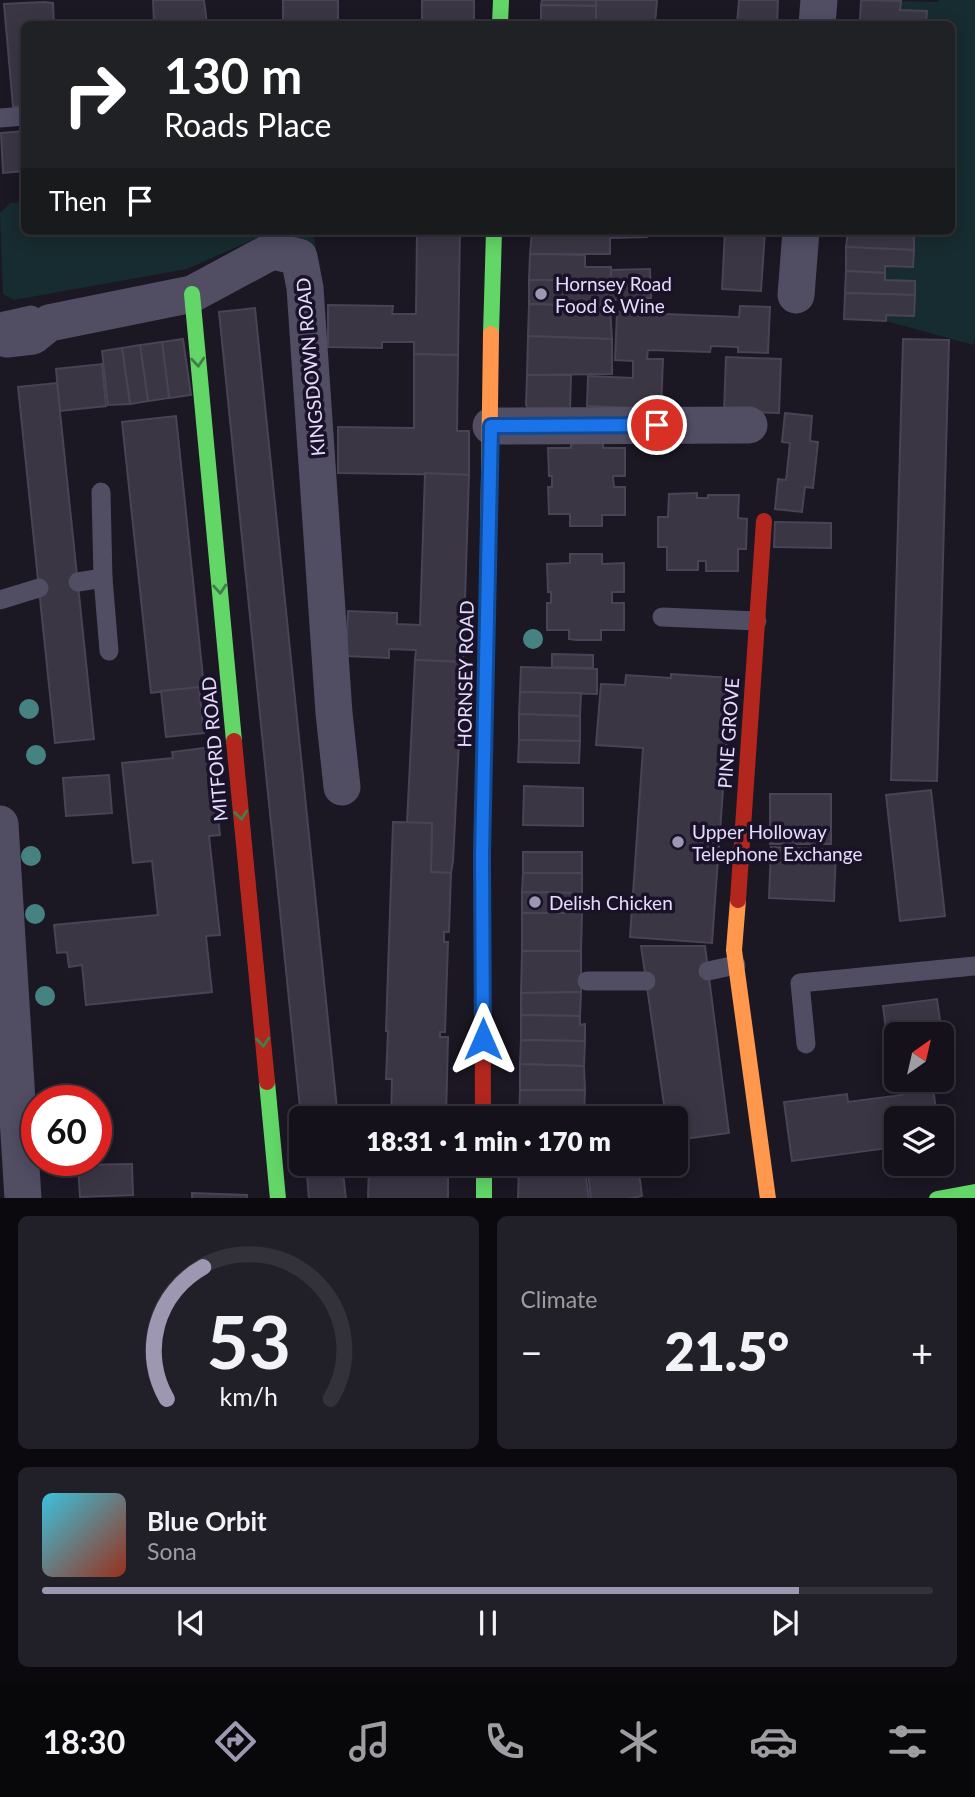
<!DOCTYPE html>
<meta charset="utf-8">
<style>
:root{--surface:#14111a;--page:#211f27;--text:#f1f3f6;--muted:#9d9da2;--line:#333139;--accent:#9e97b1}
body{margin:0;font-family:Lato,sans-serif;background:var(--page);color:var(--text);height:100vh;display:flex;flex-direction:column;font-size:26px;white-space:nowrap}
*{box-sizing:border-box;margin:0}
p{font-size:23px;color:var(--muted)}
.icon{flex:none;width:38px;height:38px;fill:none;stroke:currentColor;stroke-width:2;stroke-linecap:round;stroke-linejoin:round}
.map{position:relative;height:1198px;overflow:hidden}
.details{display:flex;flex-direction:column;gap:18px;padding:18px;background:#0b090e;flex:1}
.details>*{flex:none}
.top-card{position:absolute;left:21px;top:21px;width:934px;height:214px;border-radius:10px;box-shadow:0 4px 18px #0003,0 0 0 2px var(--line);background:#202124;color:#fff;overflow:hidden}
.needle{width:46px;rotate:34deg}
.fabs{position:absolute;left:884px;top:1022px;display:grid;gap:14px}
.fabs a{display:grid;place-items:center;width:70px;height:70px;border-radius:10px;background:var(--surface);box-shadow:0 4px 18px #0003,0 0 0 2px var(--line);font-size:35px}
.speed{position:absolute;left:21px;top:1085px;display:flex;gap:14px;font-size:35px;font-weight:700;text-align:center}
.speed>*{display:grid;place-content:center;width:91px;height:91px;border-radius:50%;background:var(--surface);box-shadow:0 4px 18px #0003,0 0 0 2px var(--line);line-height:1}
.speed .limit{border:10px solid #d22;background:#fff;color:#111}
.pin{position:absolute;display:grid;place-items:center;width:60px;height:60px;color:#fff;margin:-30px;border:4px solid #fff;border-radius:50%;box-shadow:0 2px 7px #0007}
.me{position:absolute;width:77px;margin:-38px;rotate:0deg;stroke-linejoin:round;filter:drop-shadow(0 0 5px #0008)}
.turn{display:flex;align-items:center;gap:24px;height:147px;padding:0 28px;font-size:32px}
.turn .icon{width:91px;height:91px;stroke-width:2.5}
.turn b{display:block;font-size:49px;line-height:60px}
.then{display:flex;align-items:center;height:66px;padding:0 28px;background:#0003;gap:14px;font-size:26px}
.big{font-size:52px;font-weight:800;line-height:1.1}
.details .tile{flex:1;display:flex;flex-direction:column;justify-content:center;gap:10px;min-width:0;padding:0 24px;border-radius:10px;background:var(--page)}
.details .dial{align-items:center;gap:0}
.dial svg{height:182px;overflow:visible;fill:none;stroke:var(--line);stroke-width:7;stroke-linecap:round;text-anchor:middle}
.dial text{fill:var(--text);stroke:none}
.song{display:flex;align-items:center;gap:21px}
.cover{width:84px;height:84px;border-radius:10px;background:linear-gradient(135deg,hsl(190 70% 55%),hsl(10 70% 35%))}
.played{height:7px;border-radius:4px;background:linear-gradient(90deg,var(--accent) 85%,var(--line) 85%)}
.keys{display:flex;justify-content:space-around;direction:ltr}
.heat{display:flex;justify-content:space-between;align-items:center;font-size:38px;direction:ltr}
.details .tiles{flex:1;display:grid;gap:18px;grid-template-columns:1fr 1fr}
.tile:last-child{grid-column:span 2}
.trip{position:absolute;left:289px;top:1106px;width:399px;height:70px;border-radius:10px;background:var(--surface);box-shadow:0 4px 18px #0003,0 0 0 2px var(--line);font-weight:800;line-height:70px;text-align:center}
.menu{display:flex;height:112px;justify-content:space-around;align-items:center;background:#08070a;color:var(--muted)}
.menu .icon{width:49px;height:49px}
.menu .active{color:var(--accent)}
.menu b{font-size:32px;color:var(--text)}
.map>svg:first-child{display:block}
</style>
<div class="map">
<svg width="975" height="1199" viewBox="0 0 975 1199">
<rect width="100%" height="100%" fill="#1b1723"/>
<g fill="#172c30">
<path d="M939,0h36v337l-2,8 -87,-24v-6l28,1 1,-34 -30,-2v-14l28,1 1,-32 -28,-1v-3h66v-207h-26l1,-13 -27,-1 1,-9 37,1z"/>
<path d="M24,202v29h289l3,18 -52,-14 -77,34 -173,31 -11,-6 -3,-81 10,-10z"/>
</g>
<g fill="#3b3644" stroke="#494356" stroke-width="2">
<path d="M153,0h51l3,24h-53z"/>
<rect x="283" y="0" width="55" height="24"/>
<rect x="422" y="0" width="52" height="24"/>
<path d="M542,0h54v6l-55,-1z"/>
<path d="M596,0h61l-2,24h-59z"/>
<path d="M739,0h39l-1,24h-40z"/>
<path d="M861,0l40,1 -1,9 27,1 -1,13 -66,-4z"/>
<path d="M44,2l9,1 1,21h-30v82l-11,1 -9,-103z"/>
<path d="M541,5l55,1v18h-55z"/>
<path d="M860,20l66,4h-66z"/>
<path d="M24,131v40l-21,2 -2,-40z"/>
<path d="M417,231h43l-2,124 -44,-1v-12h-32v6l-54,-1v-42l65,1 -1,8h24z"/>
<path d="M532,231h78v23h-80z"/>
<path d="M610,231h37v6l-37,1z"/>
<path d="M725,231h40l-4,60 -39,-2z"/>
<path d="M848,231h38v3l28,1v15l-68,-3z"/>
<path d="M846,247l68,3 -1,17 -28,-1v7l-39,-2z"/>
<path d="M530,254l55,1v12h26v14l-82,-1z"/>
<path d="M650,269l1,29 -41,2 1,-30z"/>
<path d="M846,271l39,2v7l30,1v14l-70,-2z"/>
<path d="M529,280l82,1 -1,25 -81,-2z"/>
<path d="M845,293l70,2 -1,21 -28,-1v6l-42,-2z"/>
<path d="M529,304l81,2 2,33 -84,-3z"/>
<path d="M740,306l30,1 -2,46 -30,-1v-5l-27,-1 -1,6 -62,-2 -1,9h16l-2,50 -74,-3 1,-30 45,2v-17l-18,-1 2,-48 122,5z"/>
<path d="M255,308l83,810h-37l-82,-806z"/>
<path d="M528,336l84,3v35l-85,1z"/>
<path d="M183,339l8,56 -22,3 -7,-56z"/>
<path d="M903,339l46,1 -12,441 -46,-1z"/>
<path d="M162,342l7,56 -21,3 -8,-56z"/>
<path d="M140,345l8,56 -18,3 -8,-56z"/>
<path d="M122,348l8,56 -22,1 -6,-54z"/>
<path d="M414,354l44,1 -1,76h12v44l-131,-2v-46l76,1z"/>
<path d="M726,357l55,2 -2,54 -55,-2z"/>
<path d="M102,364l4,42 -46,5 -4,-42z"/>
<path d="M527,375h44l-1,36h-40l-4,-6z"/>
<path d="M57,383l37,356 -39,4 -37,-356z"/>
<path d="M785,413l27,3 -2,25 8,1 -5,46 -8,-1 -3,25 -27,-3 3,-30 8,1 4,-37 -8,-1z"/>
<path d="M176,416l28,271 -53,6 -29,-271z"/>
<path d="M571,438h32v10h22v28h-12l1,11h11v28h-23v11h-32v-12h-21l-1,-27h4v-11h-3l-1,-28h23z"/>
<path d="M425,473l44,2 -6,187 -48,-2 1,-10 -27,-1v9l-43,-2 2,-45 49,2v11l23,1z"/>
<path d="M697,493v5h11v-3h31l-1,23 9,1 -1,30h-8v22h-32v-10h-8v9h-31v-23h-9v-30h10l1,-23z"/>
<path d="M775,522l56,1v25l-57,-1z"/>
<path d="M570,554h32v10l22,-1v29h-12v11h12v27h-23v10h-24l-8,-1v-9h-22v-27h4v-11h-3l-1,-28 23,-1z"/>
<path d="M552,654l41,1v13l-41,-1z"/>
<path d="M415,660l48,2 -10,199 -2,12 -20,-1 1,-49h-25z"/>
<path d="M521,667l76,2v25l-77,-2z"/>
<path d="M671,674l60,4 -19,265 -82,-6 13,-189 -47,-3 5,-61 24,1 1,-10 45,3z"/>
<path d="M199,687l5,46 -38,4 -5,-46z"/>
<path d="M520,692l61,1 -1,23 -61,-2z"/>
<path d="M519,714l61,2v25l-61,-1z"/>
<path d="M519,740l61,1 -1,22 -61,-1z"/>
<path d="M211,747l9,88 -11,1 11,99 -14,1 6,56 -126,13 -4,-40 -13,2 -2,-15 -10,1 -3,-28 104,-10 -6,-54 -19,2 -11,-100 51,-5 -1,-6z"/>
<path d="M109,775l3,38 -46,3 -3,-38z"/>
<path d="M524,786l59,2v38l-60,-1z"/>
<path d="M931,790l14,126 -45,5 -14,-126z"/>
<rect x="770" y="794" width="61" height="50"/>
<path d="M393,822l39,1 -1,49 20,1 -2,59h-5v10h4l-3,90h-5v5h8l-2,81h-55l1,-39h-6l2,-48h-2z"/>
<path d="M771,847l65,3 -2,51 -65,-3z"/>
<rect x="523" y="852" width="59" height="21"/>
<path d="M523,873h59v20l-60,-1z"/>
<path d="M522,892l60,1v20h-60z"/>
<path d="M522,913h60l-1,38h-59z"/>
<path d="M641,946h64l24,187 -53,7v-22h-10z"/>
<path d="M522,951h59v41l-60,1z"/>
<path d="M581,992l-1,24 -59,-1v-22z"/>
<path d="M937,999l12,87 -16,2 4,30h-41v29l-104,14 -8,-59 63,-8 1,8 54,-7 -2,-15h42v-46h-46v35l-5,1 -8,-64z"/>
<path d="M521,1015l59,1v9l5,-1v17l-64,-1z"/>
<path d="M521,1040l64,1 -1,25 -64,-2z"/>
<path d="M520,1064l64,2 1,24h-65z"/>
<path d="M520,1090h65l-1,25 -65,1z"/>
<path d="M584,1115v3h-65v-2z"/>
<path d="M132,1164l1,31 -53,2 -2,-32z"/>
<path d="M306,1164h36l4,35h-37z"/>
<path d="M369,1164h79v35h-80z"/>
<path d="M519,1164h65l5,35h-71z"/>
<path d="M587,1164h51l4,32 -15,3h-36z"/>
<path d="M192,1193l55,2v4h-55z"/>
</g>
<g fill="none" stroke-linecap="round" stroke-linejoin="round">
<g stroke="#514d63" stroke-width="19">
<path d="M0,118l24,-2"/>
<path d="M0,323l4,-2 27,-6 18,8"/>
<path d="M101,492l2,86 6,73"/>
<path d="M78,582l25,-4"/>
<path d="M0,600l39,-12"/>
<path d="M662,617l95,4"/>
<path d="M708,971l28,-6"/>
<path d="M587,981h59"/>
<path d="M806,1044l-6,-61 175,-17"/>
</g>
<g stroke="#514d63" stroke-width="37">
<path d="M817,24l2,-24"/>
<path d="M796,295l5,-64"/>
<path d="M0,335l7,4 26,-3 16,-13 143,-29 80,-43 27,6 6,31 29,425 8,74"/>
<path d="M491,426l258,-1"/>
<path d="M0,824l23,375"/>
</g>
<g stroke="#63d668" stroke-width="16">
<path d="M500,24l1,-24"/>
<path d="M192,294l42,447"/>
<path d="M491,334l3,-103"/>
<path d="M267,1082l11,117"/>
<path d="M484,1164v35"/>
<path d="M937,1199l38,-7"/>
</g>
<g stroke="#ff974d" stroke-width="16">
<path d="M487,621l4,-287"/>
<path d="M738,900l-4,50 34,249"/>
</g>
<g stroke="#b3261e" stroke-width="16">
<path d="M234,741l33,341"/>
<path d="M738,900l26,-379"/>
<path d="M483,1118l-1,-264 5,-233"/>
</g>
</g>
<g fill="#478282">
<circle cx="533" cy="639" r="10"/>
<circle cx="29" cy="709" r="10"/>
<circle cx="36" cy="755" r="10"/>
<circle cx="31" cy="856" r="10"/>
<circle cx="35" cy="914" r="10"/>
<circle cx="45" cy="996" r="10"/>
</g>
<defs><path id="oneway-chevron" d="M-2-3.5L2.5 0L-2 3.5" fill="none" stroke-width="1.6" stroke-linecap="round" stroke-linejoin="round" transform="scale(1.75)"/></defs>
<g stroke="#427e4b">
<use href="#oneway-chevron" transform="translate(198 362) rotate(85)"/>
<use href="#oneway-chevron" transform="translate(220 589) rotate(85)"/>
<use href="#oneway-chevron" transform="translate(241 815) rotate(84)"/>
<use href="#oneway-chevron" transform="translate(263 1042) rotate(85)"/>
</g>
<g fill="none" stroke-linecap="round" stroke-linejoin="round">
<defs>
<path id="route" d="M483,1039l-1,-185 9,-428 166,-1"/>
</defs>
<use href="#route" stroke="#114b97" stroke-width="18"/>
<use href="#route" stroke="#1a73e8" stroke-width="12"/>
</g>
<g fill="#9e97b1" stroke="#191228" stroke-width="2.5">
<circle cx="541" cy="294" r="7"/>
<circle cx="678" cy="842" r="7"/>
<circle cx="535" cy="902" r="7"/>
</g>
<g text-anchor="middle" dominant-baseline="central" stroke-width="7" stroke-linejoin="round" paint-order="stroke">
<g font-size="19" fill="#e5dcfd" stroke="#191228" text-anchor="start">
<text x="555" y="283">Hornsey Road<tspan x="555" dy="22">Food &amp; Wine</tspan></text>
<text x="692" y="831">Upper Holloway<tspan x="692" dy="22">Telephone Exchange</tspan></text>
<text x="549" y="902">Delish Chicken</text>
</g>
<g font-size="19" fill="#e5dcfd" stroke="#191228">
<text transform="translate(310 367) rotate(-95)">KINGSDOWN ROAD</text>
<text transform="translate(465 674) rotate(-89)">HORNSEY ROAD</text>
<text transform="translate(728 733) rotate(-86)">PINE GROVE</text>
<text transform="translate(214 749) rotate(-95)">MITFORD ROAD</text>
</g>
</g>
</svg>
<div class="fabs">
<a><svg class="needle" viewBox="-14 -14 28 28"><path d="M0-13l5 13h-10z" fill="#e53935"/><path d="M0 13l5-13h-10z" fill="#9d9da2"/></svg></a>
<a><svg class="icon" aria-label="layers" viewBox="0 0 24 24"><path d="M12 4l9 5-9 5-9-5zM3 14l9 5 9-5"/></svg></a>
</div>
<div class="speed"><div class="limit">60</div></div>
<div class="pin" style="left:657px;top:425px;background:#d93025"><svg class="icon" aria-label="arrive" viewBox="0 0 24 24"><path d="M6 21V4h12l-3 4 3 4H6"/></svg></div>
<svg class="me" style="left:483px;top:1039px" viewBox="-20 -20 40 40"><path d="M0-17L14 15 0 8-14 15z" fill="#1a73e8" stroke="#fff" stroke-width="4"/></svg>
<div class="trip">18:31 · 1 min · 170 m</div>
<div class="top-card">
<div class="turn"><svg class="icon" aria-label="right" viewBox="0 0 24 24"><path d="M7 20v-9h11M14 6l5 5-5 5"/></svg><div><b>130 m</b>Roads Place</div></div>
<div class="then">Then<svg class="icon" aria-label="arrive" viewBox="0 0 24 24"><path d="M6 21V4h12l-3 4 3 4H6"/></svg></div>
</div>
</div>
<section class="details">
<div class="tiles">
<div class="tile dial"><svg viewBox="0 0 100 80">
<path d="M14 69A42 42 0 1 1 86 69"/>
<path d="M14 69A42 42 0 0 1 30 11" stroke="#9e97b1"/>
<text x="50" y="56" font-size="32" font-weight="700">53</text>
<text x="50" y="72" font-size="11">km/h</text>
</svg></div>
<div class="tile"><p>Climate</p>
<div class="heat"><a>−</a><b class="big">21.5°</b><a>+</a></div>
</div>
<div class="tile">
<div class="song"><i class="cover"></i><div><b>Blue Orbit</b><p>Sona</p></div></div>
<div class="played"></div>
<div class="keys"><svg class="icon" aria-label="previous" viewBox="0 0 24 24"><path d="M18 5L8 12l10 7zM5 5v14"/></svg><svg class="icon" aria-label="pause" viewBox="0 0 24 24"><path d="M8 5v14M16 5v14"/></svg><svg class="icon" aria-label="next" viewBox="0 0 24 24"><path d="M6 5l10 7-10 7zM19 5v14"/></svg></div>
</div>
</div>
</section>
<nav class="menu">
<b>18:30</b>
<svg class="icon active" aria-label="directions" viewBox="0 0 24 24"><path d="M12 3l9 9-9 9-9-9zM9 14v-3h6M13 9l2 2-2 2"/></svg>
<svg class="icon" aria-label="music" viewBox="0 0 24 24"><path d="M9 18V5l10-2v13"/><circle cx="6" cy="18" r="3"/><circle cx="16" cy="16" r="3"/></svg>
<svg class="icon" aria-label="phone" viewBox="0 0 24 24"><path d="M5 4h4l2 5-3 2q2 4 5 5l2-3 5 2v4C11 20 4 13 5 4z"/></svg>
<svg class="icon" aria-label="climate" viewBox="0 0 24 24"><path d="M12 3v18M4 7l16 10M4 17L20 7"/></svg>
<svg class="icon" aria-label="car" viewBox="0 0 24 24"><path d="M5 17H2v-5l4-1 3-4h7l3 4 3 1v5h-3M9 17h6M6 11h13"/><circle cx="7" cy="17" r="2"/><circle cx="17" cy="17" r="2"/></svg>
<svg class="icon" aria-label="filters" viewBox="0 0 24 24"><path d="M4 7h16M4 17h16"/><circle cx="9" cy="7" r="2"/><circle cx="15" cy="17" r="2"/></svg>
</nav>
